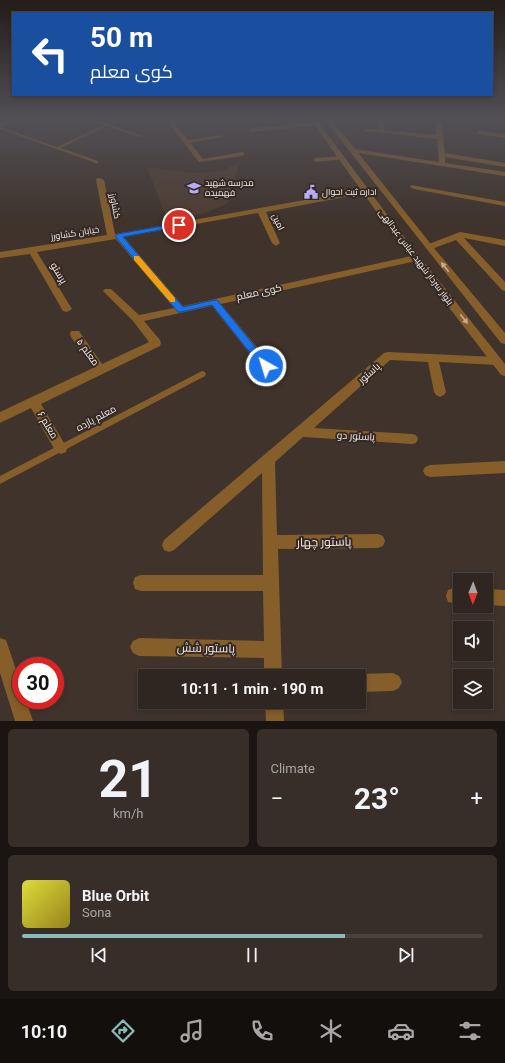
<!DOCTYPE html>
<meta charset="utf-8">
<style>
:root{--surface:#2f2621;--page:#372e2a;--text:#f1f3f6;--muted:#a7a5a5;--line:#4a433f;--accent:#8bbbb9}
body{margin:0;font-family:Roboto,Cairo,sans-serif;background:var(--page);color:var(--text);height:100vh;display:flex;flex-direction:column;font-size:15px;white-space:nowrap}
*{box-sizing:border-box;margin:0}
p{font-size:13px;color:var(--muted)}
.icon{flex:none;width:22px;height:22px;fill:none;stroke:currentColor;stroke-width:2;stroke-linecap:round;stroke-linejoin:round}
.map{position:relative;height:721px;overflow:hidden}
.details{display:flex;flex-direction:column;gap:8px;padding:8px;background:#1a1512;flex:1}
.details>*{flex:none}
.banner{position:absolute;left:12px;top:12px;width:481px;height:84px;border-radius:0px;box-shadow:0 2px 6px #0003,0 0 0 1px var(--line);background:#1a4fa0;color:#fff;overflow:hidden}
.needle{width:26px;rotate:181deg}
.controls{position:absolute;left:453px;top:573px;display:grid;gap:8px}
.controls a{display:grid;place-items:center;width:40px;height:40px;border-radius:0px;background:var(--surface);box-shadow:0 2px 6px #0003,0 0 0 1px var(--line);font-size:20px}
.speed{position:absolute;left:12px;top:657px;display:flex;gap:8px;font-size:20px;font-weight:700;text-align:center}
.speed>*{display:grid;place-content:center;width:52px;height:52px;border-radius:50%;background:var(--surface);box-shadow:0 2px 6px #0003,0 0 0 1px var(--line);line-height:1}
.speed .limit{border:6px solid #d22;background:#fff;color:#111}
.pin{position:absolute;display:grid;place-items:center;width:34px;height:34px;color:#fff;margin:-17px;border:2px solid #fff;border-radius:50%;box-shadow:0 1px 4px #0007}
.me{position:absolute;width:44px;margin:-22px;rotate:321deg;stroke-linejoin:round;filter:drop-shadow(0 0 3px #0008)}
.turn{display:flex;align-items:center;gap:14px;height:84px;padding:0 12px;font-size:18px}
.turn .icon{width:52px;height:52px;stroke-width:2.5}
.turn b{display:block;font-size:28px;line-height:34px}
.big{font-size:30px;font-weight:700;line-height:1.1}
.details .tile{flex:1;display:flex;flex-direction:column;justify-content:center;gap:6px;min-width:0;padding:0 14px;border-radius:6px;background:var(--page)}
.details .dial{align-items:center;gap:0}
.dial b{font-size:52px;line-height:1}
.song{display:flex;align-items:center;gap:12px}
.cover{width:48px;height:48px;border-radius:6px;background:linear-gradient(135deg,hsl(60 70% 55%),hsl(50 70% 35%))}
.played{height:4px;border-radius:2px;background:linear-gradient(90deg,var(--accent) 70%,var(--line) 70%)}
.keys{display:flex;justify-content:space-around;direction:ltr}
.heat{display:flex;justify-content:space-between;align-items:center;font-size:22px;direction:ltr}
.details .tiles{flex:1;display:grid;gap:8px;grid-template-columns:1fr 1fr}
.tile:last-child{grid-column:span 2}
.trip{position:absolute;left:138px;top:669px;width:228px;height:40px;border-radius:0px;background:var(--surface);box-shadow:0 2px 6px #0003,0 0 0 1px var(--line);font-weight:700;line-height:40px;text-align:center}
.menu{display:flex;height:64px;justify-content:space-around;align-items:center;background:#130f0d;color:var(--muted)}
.menu .icon{width:28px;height:28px}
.menu .active{color:var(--accent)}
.menu b{font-size:18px;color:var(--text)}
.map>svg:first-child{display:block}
</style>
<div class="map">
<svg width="505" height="721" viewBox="0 0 505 721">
<rect width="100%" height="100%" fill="#3f332c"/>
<path fill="#4e3b31" d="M240,161l-12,42 -25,11 -36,5 -20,-52 45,6 22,-1 9,-1z"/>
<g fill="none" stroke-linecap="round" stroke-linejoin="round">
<g fill="#855e2a" fill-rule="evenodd">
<path d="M90,120h7l45,16 -3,1 -32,-11 -46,22 37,13v2h-2l-96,-34v-2l57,20 47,-22z"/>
<path d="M202,371l3,1 1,2 -1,2 -205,108v-8z"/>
</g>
<g fill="#855e2a" fill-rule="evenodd">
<path d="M7,120h10l-17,7v-4z"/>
<path d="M166,120h6l16,20 34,-5v2l-32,6 13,16 39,-7 3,2 -3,2 -43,6z"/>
<path d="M379,120h6l-1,10 52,5 -1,-15h6l4,33 60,10v4l-60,-10v6l60,9v4l-153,-24v-2l2,-1 85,13 -2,-23 -72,-8v-2h13z"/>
<path d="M317,122l2,1v2l-68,7 -3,-2 3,-2z"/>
<path d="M480,131l25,3v4l-27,-4v-2z"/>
<path d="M342,156l2,1v2l-28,3 -3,-2 3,-2z"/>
<path d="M97,178h3l4,2 11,54 251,-45 4,2 -4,2 -100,19 14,31 -4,3 -4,-3 -14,-30 -134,24 59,69 233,-51 4,3 -4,3 -195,43 49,59 2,3 -2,3 -4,1 -4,-1 -50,-63 -68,15 16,19 1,3 -1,3 -119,58 26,44 -1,4 -5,2 -5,-2 -25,-44 -31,15v-11l93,-44 -22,-31 -1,-3 1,-3h8l23,33 47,-22 -16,-21 -30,-30 2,-2h6l28,26 35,-7 -58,-69 -79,13 35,57 -5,3 -4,-1 -33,-57 -30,4v-6l107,-17 -11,-55z"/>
<path d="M411,185l94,17v4l-91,-17 -4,-2z"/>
<path d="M460,232l45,8v6l-41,-8 41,44v9l-3,-1 -46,-50 -27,10 -4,-3 1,-2z"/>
<path d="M388,352l108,5 4,1 2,3 -2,3 -4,1 -57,-3 7,30 -2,3 -4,2 -4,-2 -2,-3 -6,-30 -38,-2 -76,68 98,6 4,1 2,4 -2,4 -4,1 -109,-7 -28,25 2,73 101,-1 5,2 2,5 -2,5 -5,2 -100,1 4,127h-18v-18l-125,-2 -6,-3 -3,-6 3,-6 6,-3 125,3 -1,-50h-122l-6,-2 -2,-6 2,-6 6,-2h122l-1,-102 -88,77 -5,2 -5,-2 -2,-5 2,-5 220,-187z"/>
<path d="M505,461v12l-75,4 -5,-2 -2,-4 2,-4 5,-2z"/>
<path d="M454,588h6v16l-12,-2 -2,-6 2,-6z"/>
<path d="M486,589l19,1v16l-19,-1z"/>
<path d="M0,638l6,2 2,6 13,38v16h5l7,21h-18l-15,-48z"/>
<path d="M393,673l6,3 3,6 -3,6 -6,3 -34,1v-16h-5l5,-2z"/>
<path d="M265,702h18l1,19h-18z"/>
</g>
<g fill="#855e2a" fill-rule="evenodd">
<path d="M311,120h6l80,108 108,136v12l-4,-1 -110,-143z"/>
<path d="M325,120h7l102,128 71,85v11l-4,-1z"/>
</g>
</g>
<defs><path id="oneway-solid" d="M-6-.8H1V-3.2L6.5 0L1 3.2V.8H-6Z"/></defs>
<g fill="#c2ac92">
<use href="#oneway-solid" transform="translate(445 267) rotate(-129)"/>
<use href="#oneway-solid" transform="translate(464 319) rotate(52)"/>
</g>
<linearGradient id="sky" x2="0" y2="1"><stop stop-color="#231c18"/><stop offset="0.54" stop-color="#525056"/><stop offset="1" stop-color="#525056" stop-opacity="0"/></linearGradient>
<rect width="505" height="221" fill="url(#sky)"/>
<path fill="#1a73e8" stroke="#114b97" d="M179,223l3,2 -1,1 -58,11 60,70 31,-7h3l52,64 1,2 -1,3h-6l-51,-64 -31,7h-3l-63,-76 3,-2z"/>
<path fill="#f59e0b" d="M134,256h5l36,42v4h-5l-36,-42z"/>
<defs>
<symbol id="school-bare" viewBox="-9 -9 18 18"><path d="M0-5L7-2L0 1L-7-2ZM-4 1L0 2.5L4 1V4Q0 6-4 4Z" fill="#b8abf7" stroke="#352923" stroke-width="2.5" paint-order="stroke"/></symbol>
<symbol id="civic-bare" viewBox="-9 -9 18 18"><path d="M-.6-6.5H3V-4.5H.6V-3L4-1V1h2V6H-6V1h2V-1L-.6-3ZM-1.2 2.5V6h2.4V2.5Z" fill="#b8abf7" stroke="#352923" stroke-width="2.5" paint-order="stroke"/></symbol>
</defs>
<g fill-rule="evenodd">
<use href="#school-bare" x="184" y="178" width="20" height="20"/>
<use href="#civic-bare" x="301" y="182" width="20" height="20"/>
</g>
<g text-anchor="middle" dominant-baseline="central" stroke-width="4" stroke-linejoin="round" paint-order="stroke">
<g font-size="9" fill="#f4ece8" stroke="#352923" text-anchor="start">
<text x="205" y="183">مدرسه شهید<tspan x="205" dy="10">فهمیده</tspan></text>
<text x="322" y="192">اداره ثبت احوال</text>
</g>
<g font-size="9" fill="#f4ece8" stroke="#352923">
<text transform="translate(115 206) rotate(79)">کشاورز</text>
<text transform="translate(278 222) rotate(65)">امین</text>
<text transform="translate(75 233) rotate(-9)">خیابان کشاورز</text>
<text transform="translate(416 257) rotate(53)">بلوار سردار شهید عباس عبدالهی</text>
</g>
<g font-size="10" fill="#f4ece8" stroke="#352923">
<text transform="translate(59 273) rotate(59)">پرستو</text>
<text transform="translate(259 292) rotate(-12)">کوی معلم</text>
<text transform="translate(88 352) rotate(54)">معلم ۵</text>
<text transform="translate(369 373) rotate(-41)">پاستور</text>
<text transform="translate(96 418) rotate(-28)">معلم یازده</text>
<text transform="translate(48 425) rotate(59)">معلم ۶</text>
<text transform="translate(356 436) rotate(3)">پاستور دو</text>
</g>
<g font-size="12" fill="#f4ece8" stroke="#352923">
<text transform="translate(324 542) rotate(-1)">پاستور چهار</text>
<text transform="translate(206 648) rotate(1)">پاستور شش</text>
</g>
</g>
</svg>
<div class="controls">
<a><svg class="needle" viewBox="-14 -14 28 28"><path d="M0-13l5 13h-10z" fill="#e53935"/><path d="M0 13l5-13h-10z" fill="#a7a5a5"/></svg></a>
<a><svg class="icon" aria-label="sound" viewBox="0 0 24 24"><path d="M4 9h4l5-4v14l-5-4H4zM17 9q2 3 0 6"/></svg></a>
<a><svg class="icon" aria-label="layers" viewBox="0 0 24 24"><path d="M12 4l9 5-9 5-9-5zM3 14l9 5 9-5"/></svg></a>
</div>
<div class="speed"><div class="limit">30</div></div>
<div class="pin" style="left:179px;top:225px;background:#d93025"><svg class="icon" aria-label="arrive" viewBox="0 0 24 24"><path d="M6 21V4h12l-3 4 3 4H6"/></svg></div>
<svg class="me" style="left:266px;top:366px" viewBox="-20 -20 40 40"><circle r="17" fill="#1a73e8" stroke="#fff" stroke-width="3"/><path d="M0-11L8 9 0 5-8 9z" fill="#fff"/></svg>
<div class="trip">10:11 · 1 min · 190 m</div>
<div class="banner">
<div class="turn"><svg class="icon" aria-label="left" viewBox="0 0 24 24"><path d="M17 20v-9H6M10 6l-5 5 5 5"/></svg><div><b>50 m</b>کوی معلم</div></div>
</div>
</div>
<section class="details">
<div class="tiles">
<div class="tile dial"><b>21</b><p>km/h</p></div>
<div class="tile"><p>Climate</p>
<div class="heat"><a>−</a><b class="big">23°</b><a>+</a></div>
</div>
<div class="tile">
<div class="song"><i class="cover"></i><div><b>Blue Orbit</b><p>Sona</p></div></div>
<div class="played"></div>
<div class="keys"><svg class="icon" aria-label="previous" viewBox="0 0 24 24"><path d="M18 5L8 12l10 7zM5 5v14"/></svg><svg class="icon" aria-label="pause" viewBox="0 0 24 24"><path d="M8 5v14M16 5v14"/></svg><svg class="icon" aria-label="next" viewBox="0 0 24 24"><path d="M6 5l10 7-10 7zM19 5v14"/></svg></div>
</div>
</div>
</section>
<nav class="menu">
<b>10:10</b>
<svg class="icon active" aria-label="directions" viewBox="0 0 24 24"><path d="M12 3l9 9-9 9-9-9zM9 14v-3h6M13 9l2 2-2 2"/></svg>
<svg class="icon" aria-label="music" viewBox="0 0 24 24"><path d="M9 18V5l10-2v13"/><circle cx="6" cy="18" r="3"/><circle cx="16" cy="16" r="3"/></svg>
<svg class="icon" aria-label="phone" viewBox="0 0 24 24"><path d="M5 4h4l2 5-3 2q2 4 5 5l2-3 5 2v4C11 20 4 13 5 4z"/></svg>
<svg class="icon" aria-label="climate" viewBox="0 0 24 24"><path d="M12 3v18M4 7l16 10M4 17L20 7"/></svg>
<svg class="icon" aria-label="car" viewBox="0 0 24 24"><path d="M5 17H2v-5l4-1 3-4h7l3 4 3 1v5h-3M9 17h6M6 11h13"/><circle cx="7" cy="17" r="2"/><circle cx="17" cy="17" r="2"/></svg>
<svg class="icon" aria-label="filters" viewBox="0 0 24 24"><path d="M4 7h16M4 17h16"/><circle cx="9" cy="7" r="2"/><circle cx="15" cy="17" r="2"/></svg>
</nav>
